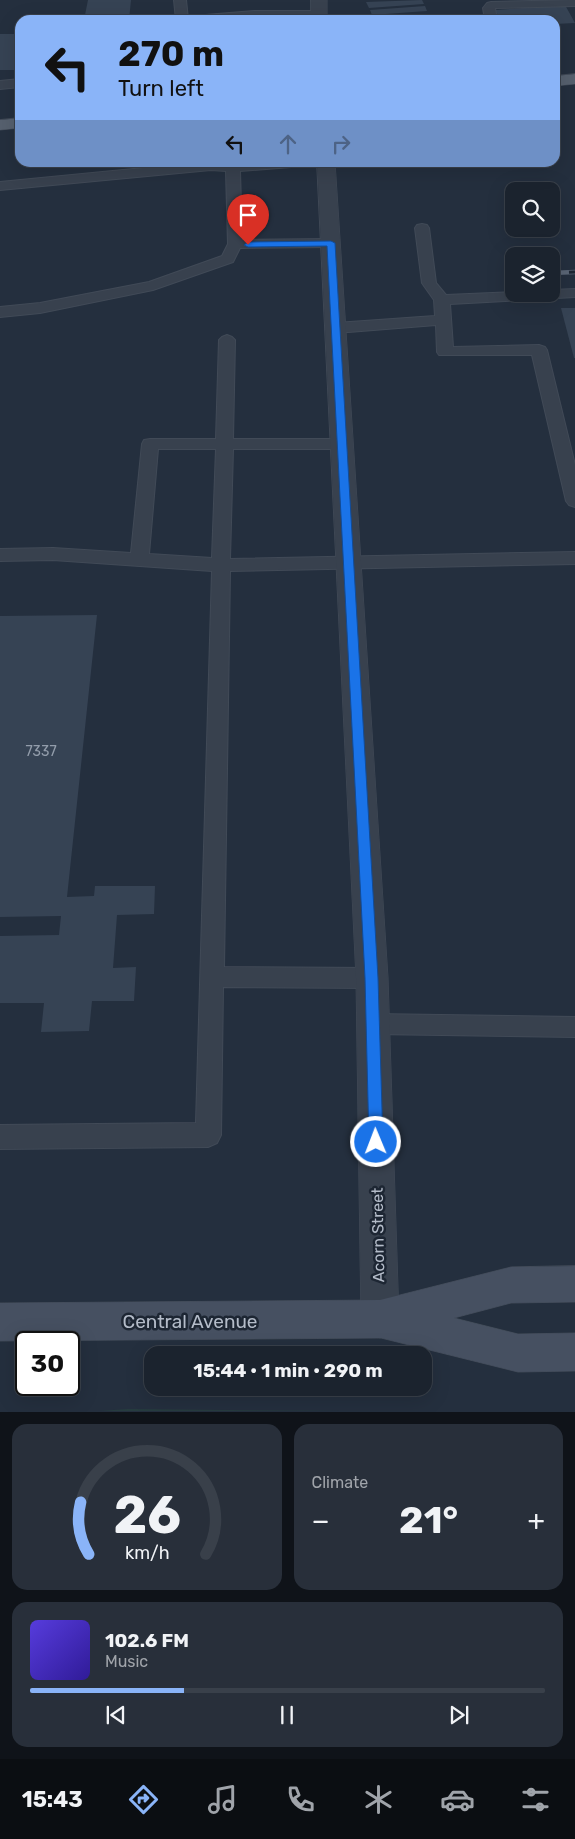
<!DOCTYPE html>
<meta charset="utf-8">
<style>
:root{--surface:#1b232e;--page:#282f3a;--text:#f1f3f6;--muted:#a0a4aa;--line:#39404a;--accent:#8ab4f8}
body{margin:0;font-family:Rubik,sans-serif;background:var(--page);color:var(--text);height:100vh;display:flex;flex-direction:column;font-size:19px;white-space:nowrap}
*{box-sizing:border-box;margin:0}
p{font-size:16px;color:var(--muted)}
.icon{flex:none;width:28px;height:28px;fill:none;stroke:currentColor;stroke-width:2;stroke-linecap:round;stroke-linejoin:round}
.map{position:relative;height:1412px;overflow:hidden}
.sheet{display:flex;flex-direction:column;gap:12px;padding:12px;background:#0f1319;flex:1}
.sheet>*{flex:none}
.banner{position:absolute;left:15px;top:15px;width:545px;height:152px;border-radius:15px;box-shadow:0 5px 20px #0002,0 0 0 1px var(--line);background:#8ab4f8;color:#111;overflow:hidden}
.buttons{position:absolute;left:505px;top:182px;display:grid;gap:10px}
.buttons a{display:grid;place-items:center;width:55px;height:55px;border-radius:10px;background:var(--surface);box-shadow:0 5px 20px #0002,0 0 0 1px var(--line);font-size:25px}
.speed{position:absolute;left:15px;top:1331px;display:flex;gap:10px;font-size:25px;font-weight:700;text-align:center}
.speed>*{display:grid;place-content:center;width:65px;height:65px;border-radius:50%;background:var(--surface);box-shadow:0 5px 20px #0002,0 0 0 1px var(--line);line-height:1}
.speed .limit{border:2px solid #111;border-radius:8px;background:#fff;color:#111}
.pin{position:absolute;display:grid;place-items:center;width:42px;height:42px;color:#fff;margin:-51px -21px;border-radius:50% 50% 50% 0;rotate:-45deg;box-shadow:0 0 5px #0007}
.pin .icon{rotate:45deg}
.me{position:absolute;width:55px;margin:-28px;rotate:359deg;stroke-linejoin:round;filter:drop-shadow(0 0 4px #0008)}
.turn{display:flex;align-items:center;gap:18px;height:105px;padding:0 20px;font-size:22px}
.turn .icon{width:65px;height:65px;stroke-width:2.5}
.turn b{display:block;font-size:35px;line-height:42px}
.lanes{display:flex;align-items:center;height:48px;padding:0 20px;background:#0003;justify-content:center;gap:25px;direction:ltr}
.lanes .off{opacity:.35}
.big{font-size:38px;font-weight:700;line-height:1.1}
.sheet .widget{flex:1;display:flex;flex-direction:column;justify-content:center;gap:8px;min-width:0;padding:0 18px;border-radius:15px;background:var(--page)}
.sheet .dial{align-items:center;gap:0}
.dial svg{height:130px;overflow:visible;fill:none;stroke:var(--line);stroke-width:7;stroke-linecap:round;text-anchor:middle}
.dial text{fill:var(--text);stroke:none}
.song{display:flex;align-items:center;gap:15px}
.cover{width:60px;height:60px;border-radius:8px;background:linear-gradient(135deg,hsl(250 70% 55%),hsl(250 70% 35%))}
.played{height:5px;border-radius:2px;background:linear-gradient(90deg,var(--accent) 30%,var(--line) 30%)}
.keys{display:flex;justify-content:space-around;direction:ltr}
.heat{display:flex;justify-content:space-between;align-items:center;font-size:28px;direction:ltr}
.sheet .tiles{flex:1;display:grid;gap:12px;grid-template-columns:1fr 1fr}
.widget:last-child{grid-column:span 2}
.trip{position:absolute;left:144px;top:1346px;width:288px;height:50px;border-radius:15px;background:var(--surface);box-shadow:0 5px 20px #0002,0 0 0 1px var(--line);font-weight:700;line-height:50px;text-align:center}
.tabs{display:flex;height:80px;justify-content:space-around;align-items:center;background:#0b0e12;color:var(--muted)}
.tabs .icon{width:35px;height:35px}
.tabs .on{color:var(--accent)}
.tabs b{font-size:22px;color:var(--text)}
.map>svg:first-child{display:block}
</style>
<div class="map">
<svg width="575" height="1412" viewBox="0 0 575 1412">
<rect width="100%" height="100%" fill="#242f3e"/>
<path fill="#263c3f" d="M128,1409l215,2h-244z"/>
<g fill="#364354">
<path d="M88,0h43l-2,20h-63l1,-5h18z"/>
<path d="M422,0l2,4 -55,4 -3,-6z"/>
<path d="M565,5l10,18 -20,1v-4h-54l-6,-10z"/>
<path d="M425,6l2,5 -55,4 -2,-5z"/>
<rect x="0" y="34" width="20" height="36"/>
<path d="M561,308h14v50h-1z"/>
<path d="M97,615l-30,282 27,-1 1,-10h60l-1,28 -37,1 -4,53 23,-1 -2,34h-42l-3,30 -48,1 3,-29h-44v-67l59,-1 2,-19 -61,1v-301z"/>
</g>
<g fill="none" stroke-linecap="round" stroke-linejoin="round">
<defs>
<g id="service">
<path d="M174,0h12l2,19 5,-3 61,-5h65l6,3 -6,3 -143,3z"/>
<path d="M575,0v6l-80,2 2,12h-12l-2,-12 4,-5 4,-1z"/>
<path d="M20,79v8l-20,2v-8z"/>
<path d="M205,162h105l-6,4 -64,5 2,69 89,-1 5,1 2,3 -2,3 -5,1 -91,1 -7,14 -80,28 -113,23 -40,4v-10l40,-4 109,-21 73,-26 6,-12 -2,-73 -15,-1 -211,20v-8z"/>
<path d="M422,224l5,1 2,3 7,55 10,12 68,-3v2h37v-4l24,-1v8l-125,7 3,43 86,-2 6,2 2,3 28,115v42l-6,-2 -3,-4 -34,-146h-93l-2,-3 -1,-27 -100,8 -5,-2 -3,-3 3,-3 5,-2 99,-7 -1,-16 -12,-17 -7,-55 2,-3z"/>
<path d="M227,335l5,2 3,3 -2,99h109l6,1 2,4 -2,4 -6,1h-109l-3,110 345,-7v12l-345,7 -6,396 148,1 8,3 4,7 -4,7 -8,3 -149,-1 -2,148 -4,8 -9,4 -208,2v-24l196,-2 16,-552 -159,-11 -53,1v-12l53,-1 78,5 11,-109 2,-4 6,-1h66l3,-99 3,-3zM158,449h58l-4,109 -63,-4z"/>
<path d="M373,1014l202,3v20l-202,-3 -8,-3 -4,-7 4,-7z"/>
</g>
<g id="minor">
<rect x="311" y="0" width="16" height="20"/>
<path d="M317,162h18l53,816 11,341 -6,13 -13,6 -13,-6 -6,-13 -5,-341z"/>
</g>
<path id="secondary" d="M575,1266v36l-64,1 -57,15 64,16 57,-1v38l-57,1 -137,-34 -381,3v-38l380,-3 131,-33z"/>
<g id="primary">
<path d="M575,74v10l-20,2v-10z"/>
<path d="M20,118v10l-20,2v-10z"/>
</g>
</defs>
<use href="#service" stroke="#414a57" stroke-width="2"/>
<use href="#minor" stroke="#414a57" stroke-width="1"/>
<use href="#secondary" stroke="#414a57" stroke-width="1"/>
<use href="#primary" stroke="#414a57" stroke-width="1"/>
<use href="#service" fill="#38414e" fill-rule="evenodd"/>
<use href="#minor" fill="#38414e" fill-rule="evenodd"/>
<use href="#secondary" fill="#465061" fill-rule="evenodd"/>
<use href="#primary" fill="#56606e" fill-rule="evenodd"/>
<defs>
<path id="rail" d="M551,273l24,-1"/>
</defs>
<use href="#rail" stroke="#5a6575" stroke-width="4.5"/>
<use href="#rail" stroke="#1d2633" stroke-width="3" stroke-dasharray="9" stroke-linecap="butt"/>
</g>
<path fill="#1a73e8" stroke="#114b97" d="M331,241l4,2 43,735 5,164 -2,5 -5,2 -5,-2 -2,-5 -4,-164 -38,-732 -79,1 -4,-2 4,-3z"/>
<g text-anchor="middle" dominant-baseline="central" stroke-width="5" stroke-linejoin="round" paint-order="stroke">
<g font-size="14" fill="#929caa">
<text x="41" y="751">7337</text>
</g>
<g font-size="16" fill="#b4bcc9" stroke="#1d2633">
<text transform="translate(378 1235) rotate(-91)">Acorn Street</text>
</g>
<g font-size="19" fill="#b4bcc9" stroke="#1d2633">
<text x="190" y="1321">Central Avenue</text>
</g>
</g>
</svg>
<div class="buttons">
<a><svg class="icon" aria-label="search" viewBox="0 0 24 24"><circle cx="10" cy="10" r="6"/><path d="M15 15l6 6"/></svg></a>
<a><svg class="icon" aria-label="layers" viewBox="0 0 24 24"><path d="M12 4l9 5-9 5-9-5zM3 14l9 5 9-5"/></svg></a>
</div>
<div class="speed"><div class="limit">30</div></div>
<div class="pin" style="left:248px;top:245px;background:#d93025"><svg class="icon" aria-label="arrive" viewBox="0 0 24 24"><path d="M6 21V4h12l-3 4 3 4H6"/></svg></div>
<svg class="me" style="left:376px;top:1142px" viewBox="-20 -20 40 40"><circle r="17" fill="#1a73e8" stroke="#fff" stroke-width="3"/><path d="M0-11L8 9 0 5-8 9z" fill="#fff"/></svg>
<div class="trip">15:44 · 1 min · 290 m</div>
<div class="banner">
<div class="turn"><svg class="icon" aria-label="left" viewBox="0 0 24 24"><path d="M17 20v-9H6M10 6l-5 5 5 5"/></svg><div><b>270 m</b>Turn left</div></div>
<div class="lanes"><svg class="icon" aria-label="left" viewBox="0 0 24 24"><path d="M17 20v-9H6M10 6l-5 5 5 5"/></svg><svg class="icon off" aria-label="ahead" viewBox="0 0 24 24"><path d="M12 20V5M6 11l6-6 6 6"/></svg><svg class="icon off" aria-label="right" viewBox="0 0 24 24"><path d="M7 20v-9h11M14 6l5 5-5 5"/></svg></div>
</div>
</div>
<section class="sheet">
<div class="tiles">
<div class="widget dial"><svg viewBox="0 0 100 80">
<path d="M14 69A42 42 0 1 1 86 69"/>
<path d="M14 69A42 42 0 0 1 9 37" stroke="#8ab4f8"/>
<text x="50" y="56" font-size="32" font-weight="700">26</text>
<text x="50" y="72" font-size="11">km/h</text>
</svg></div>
<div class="widget"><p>Climate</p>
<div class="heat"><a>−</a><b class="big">21°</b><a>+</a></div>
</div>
<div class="widget">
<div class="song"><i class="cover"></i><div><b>102.6 FM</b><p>Music</p></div></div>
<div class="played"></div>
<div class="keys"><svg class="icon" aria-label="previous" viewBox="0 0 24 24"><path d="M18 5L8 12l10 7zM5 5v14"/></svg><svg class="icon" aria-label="pause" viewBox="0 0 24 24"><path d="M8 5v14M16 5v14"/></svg><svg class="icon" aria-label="next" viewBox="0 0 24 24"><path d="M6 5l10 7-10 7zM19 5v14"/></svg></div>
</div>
</div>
</section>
<nav class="tabs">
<b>15:43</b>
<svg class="icon on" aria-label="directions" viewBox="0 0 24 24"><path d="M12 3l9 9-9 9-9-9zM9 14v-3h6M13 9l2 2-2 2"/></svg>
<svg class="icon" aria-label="music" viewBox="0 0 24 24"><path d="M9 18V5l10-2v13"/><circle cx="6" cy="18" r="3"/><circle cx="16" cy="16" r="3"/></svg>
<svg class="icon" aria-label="phone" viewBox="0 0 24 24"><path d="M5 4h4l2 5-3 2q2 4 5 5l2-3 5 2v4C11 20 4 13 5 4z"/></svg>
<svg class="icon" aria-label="climate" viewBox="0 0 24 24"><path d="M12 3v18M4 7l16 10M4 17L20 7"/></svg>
<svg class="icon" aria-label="car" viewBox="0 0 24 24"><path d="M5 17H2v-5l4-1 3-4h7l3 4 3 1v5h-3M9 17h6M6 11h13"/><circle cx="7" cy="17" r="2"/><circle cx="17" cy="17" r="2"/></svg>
<svg class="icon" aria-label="filters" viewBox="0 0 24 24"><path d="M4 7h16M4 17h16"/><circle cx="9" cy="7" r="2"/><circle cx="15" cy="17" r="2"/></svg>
</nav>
